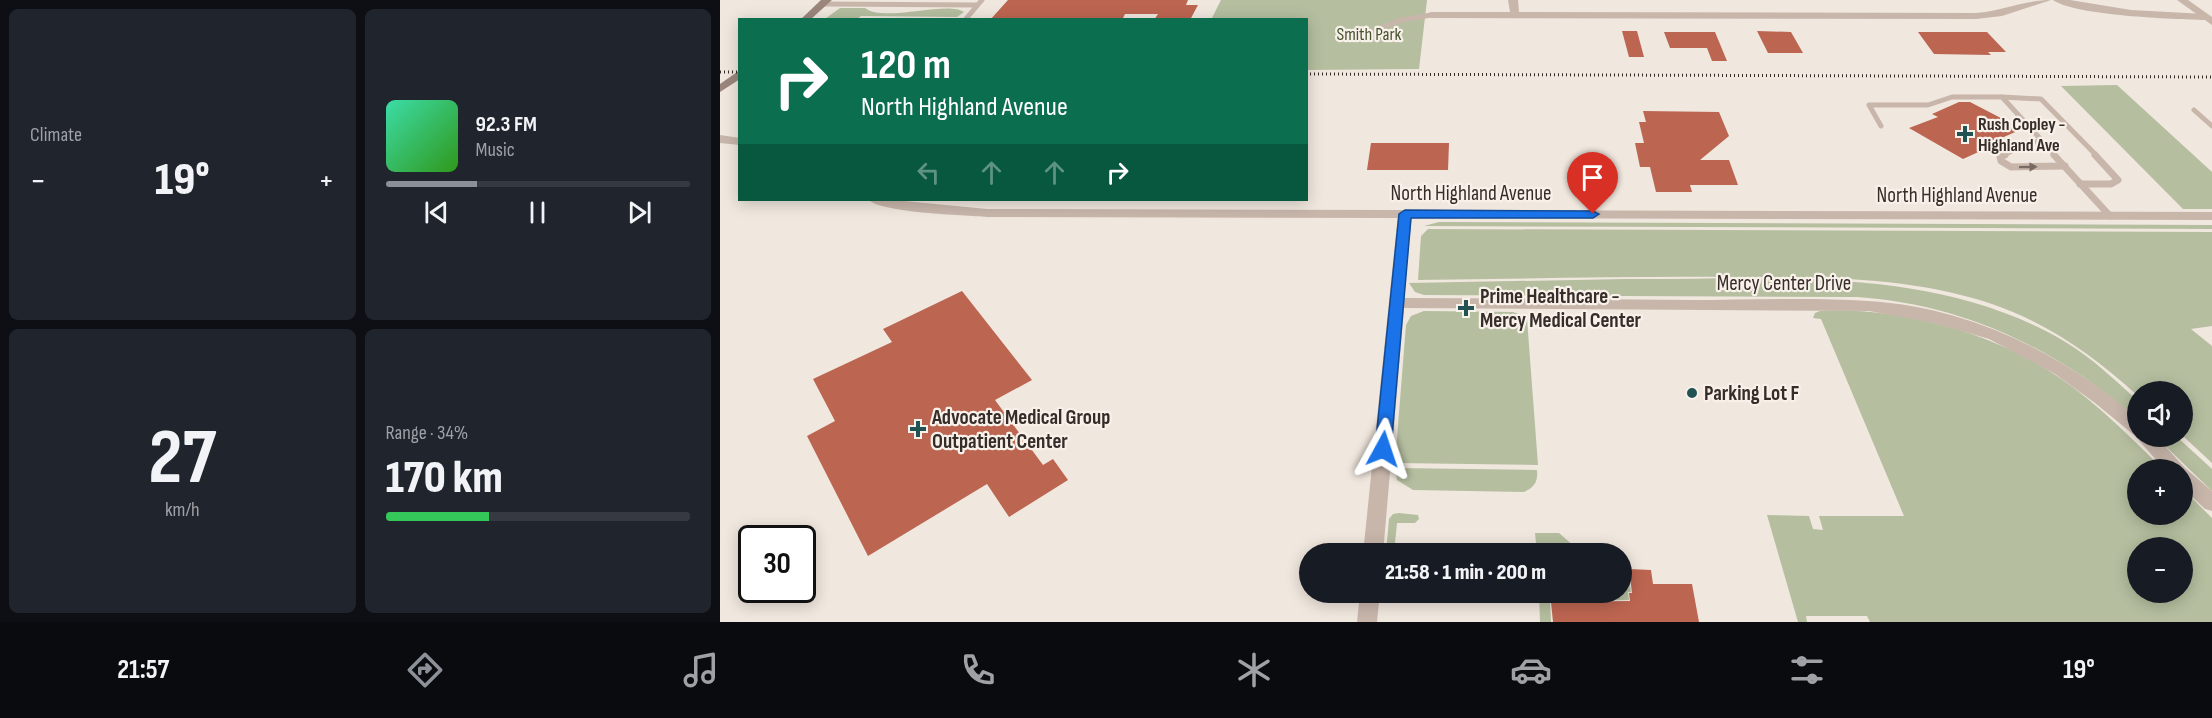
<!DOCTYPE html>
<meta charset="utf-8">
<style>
:root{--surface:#171b24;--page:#20242c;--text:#f1f3f6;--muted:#9ea1a6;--line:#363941;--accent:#8c9099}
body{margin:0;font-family:"Sofia Sans Condensed",sans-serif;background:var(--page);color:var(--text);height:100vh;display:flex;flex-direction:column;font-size:22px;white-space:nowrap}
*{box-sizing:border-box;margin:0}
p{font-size:20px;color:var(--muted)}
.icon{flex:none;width:33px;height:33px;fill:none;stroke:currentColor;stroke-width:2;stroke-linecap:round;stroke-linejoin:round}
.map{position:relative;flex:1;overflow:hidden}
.drawer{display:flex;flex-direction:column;gap:9px;padding:9px;background:#0d0f14;width:720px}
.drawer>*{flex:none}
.guide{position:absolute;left:18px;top:18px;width:570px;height:183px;border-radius:0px;box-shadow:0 3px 15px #0003;background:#0b6e4f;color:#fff;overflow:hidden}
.tools{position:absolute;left:1407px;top:381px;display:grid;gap:12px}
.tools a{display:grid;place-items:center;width:66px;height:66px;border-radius:50%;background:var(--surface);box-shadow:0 3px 15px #0003;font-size:30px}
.speed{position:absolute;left:18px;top:525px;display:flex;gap:12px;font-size:30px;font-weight:700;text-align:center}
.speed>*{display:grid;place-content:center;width:78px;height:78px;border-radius:50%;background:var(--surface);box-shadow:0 3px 15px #0003;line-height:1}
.speed .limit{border:3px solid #111;border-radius:9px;background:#fff;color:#111}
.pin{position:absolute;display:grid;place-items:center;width:51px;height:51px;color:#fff;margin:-62px -26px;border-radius:50% 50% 50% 0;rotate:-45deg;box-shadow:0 0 6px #0007}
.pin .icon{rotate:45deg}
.me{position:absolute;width:66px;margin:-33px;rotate:5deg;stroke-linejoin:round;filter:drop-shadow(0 0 4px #0008)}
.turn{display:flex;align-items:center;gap:21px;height:126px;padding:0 24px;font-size:27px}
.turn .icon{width:78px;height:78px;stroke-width:2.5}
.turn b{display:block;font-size:42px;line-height:51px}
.lanes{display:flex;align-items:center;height:57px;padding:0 24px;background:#0003;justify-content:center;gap:30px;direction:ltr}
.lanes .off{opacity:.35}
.big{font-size:45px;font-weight:800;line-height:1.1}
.drawer .card{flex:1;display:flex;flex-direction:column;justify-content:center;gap:9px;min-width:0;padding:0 21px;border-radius:9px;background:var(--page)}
.drawer .dial{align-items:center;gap:0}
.dial b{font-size:78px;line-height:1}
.song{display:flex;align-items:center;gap:18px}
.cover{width:72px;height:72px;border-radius:9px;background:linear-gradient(135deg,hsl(160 70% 55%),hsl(110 70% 35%))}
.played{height:6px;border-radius:3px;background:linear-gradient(90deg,var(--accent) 30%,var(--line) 30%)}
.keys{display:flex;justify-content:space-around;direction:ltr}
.heat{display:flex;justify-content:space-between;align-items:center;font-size:33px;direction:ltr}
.charge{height:9px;border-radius:4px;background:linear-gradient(90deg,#34c759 34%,var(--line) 0)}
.drawer .tiles{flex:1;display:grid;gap:9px;grid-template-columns:repeat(2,1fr)}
.trip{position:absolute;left:579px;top:543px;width:333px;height:60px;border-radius:30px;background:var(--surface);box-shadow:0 3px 15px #0003;font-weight:800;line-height:60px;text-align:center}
.menu{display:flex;height:96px;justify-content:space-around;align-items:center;background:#090b0e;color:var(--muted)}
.menu .icon{width:42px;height:42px}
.menu .selected{color:var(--accent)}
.menu b{font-size:27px;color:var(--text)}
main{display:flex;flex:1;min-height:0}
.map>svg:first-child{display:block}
</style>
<main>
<section class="drawer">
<div class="tiles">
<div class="card"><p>Climate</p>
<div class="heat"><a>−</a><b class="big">19°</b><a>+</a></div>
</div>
<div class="card">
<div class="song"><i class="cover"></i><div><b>92.3 FM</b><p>Music</p></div></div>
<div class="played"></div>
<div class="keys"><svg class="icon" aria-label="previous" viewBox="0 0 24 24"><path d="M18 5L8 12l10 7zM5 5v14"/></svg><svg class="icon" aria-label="pause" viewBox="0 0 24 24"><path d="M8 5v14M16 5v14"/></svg><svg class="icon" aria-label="next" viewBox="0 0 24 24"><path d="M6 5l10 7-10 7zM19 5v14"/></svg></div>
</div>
<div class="card dial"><b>27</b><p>km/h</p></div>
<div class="card"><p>Range · 34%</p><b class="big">170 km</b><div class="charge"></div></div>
</div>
</section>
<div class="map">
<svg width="1492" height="622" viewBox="0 0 1492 622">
<rect width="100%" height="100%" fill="#f0e7de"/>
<g fill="#b5be9f" fill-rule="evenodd">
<path d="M501,0h206l-8,69 -112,1 -1,-50h-95z"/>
<path d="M120,8h25c19,15 83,-8 99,4l-7,5 -96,-1 -4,3h-32z"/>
<path d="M1397,85l95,87v37h-29l-122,-123z"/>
<path d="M719,222l773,3v4l-788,-3z"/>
<path d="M708,229l784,3v94l-21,3 21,17v117l-29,-27 -1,-44h-44l-1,3c-43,-39 -89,-72 -145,-91 -84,-28 -173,-27 -261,-27 -104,-1 -208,2 -313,3l3,-44z"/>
<path d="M906,279c146,1 311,-15 441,64 25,15 48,37 70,57v19c-79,-70 -174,-115 -280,-122l-433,-2 -9,-3 -6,-9z"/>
<path d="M704,311l89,1 9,3 5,4 11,146 -143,-2 11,-138 5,-9z"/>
<path d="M1100,311c82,-4 172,21 240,67 38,26 70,59 103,91l-25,1v44h44l1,-25 29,29v104h-342l-3,-6h-61l1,6h-9l-31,-107 42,1 4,13 10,1 -4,-14h85l-83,-197 -8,-1 2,-5zM1418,548h44v44h-44z"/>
<path d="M1436,437h21l35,32v22z"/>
<path d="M675,468l142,2c1,11 -2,17 -13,22l-111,-2 -16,-10z"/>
<path d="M679,513l19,2 1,4 -4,4h-18l-3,30h-8l3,-34 4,-5z"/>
<path d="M815,533h24l23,20h-45z"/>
<path d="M902,573l6,1 3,18h-3l1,8 -79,1 1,21h-11l-1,-29 83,-1z"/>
</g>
<g fill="#bc6551">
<path d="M288,0h180l-2,5h12l-8,15h-36l4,-6h-33l-3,6h-132z"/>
<path d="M902,31h15l7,26h-15z"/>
<path d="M1037,31l34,1 12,21h-35z"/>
<path d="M944,32h51l12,29h-15l-5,-13h-37z"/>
<path d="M1198,32h69l19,20h-18l3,3 -57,-1z"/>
<path d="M1239,102h11l52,27 -25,11 12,7 -14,7 -10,-5 -22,10 -54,-31 29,-11 -6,-3z"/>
<path d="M923,111l76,1 10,24 -29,24h29l9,25h-48l2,7h-36l-6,-25h-10l-5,-24h9l-5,-21h7z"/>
<path d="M651,143h78l-1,27h-81z"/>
<path d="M242,291l70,89 -37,20 48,65 10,-6 15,21 -59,37 -22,-33 -119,72 -61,-120 28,-15 -22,-42 79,-37 -9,-13z"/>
<path d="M909,569l22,1 2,14h39l7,38h-146l-2,-20 79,-1 -1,-8h3z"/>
</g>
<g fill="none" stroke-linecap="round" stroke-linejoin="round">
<g stroke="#c8b6ab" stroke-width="5">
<path d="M103,4l154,1"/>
<path d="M245,20l17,-20"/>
<path d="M633,39l48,-19 30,-5"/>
<path d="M1282,97l39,2 56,57"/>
<path d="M1474,110l18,16"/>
<path d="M1161,126l-12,-21h59l24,-8h50l54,59"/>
<path d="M1282,156l25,-13 15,-2"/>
</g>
<g stroke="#c8b6ab" stroke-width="7">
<path d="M1285,155l-5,2 1,4 10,6 54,-1"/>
<path d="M1334,155l56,61"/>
<path d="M1360,184h31l7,-4 -23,-25"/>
</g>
<g fill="#c8b6ab" fill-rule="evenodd">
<path d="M788,0h10l1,12 457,1c26,-2 49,-13 75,-13l-49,16 -26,3 -545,-1 -5,-3 5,-3h79z"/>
<path d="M1333,0h17l61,10 74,4 5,3 -5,3c-31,-1 -129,-4 -152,-20z"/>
<path d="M685,210l7,4 -8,84c96,0 191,1 287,2 59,0 118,-3 177,1 101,6 195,52 270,118v17h18l29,32 27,23v20l-7,-2 -23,-22v-17h-17l-30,-34 -40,-33 -40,-29 -66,-35 -55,-16 -65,-12 -465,-3 -21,246h-20l35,-340z"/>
<path d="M640,592h20l-3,30h-20z"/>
</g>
<g fill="#c8b6ab" fill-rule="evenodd">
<path d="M1457,0h11l24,17v8z"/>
<path d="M0,135l20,3v7l-20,-2z"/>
<path d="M149,200h25l93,9 1225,3v8l-1225,-3c-22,-2 -105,-4 -118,-17z"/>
</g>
<g fill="#9b867c" fill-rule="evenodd">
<path d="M101,0h11l-22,20h-10z"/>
<path d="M20,70v9l-20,13v-8z"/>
</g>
<g stroke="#362d29" stroke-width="3" stroke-dasharray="1 3" stroke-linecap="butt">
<path d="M0,72h20"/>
<path d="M586,74l906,3"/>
</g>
</g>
<defs><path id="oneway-solid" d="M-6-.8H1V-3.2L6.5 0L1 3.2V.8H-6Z" transform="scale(1.5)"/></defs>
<use fill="#786b64" href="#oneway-solid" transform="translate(1308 167) rotate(-1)"/>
<path fill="#1a73e8" stroke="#114b97" stroke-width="1.5" d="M685,210l188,1 6,3 -6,4h-182l-20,231 -2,5 -6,2 -5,-2 -3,-5 24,-235z"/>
<g fill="#225354" stroke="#f8f1ea" stroke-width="2">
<path d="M1242 125h6v6h6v6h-6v6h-6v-6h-6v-6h6z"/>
<path d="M743 299h6v6h6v6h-6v6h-6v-6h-6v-6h6z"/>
<circle cx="972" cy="393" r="6"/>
<path d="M195 420h6v6h6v6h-6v6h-6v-6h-6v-6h6z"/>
</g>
<g text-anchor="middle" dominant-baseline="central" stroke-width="4.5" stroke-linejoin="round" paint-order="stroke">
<g font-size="18" fill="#47522f" stroke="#f8f1ea">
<text x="649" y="34">Smith Park</text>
</g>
<g font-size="18" font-weight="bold" fill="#362d29" stroke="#f8f1ea" text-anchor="start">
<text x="1258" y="124">Rush Copley -<tspan x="1258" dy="21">Highland Ave</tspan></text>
</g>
<g font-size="21" fill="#362d29" stroke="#f8f1ea">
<text x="751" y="193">North Highland Avenue</text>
<text x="1237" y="195">North Highland Avenue</text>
<text x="1064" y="283">Mercy Center Drive</text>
</g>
<g font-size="21" font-weight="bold" fill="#362d29" stroke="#f8f1ea" text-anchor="start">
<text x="760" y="296">Prime Healthcare -<tspan x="760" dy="24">Mercy Medical Center</tspan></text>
<text x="984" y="393">Parking Lot F</text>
<text x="212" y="417">Advocate Medical Group<tspan x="212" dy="24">Outpatient Center</tspan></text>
</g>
</g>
</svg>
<div class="tools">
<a><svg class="icon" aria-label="sound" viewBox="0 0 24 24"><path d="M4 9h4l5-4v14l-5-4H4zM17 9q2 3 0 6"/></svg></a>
<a>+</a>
<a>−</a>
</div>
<div class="speed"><div class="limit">30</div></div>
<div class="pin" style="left:873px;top:214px;background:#d93025"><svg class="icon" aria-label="arrive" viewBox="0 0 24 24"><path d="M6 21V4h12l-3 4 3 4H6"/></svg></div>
<svg class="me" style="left:663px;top:449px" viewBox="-20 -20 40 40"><path d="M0-17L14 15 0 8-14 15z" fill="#1a73e8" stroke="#fff" stroke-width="4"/></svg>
<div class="trip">21:58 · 1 min · 200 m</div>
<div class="guide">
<div class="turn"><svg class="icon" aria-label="right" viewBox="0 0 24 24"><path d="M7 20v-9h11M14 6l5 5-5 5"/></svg><div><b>120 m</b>North Highland Avenue</div></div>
<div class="lanes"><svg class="icon off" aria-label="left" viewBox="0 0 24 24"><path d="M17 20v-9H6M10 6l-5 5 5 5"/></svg><svg class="icon off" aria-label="ahead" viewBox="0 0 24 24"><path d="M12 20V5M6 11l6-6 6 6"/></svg><svg class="icon off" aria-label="ahead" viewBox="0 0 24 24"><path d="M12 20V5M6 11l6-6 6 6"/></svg><svg class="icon" aria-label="right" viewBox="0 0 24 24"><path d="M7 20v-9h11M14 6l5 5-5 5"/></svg></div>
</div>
</div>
</main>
<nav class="menu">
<b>21:57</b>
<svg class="icon selected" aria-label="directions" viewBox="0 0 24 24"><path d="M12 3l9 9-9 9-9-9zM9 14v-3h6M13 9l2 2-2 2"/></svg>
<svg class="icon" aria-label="music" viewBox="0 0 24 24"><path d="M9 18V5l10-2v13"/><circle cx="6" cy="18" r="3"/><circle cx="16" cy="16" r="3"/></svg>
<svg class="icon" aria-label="phone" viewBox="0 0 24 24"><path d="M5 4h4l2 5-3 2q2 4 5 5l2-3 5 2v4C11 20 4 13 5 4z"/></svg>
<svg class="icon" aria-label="climate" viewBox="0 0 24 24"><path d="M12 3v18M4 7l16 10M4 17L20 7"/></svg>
<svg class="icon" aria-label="car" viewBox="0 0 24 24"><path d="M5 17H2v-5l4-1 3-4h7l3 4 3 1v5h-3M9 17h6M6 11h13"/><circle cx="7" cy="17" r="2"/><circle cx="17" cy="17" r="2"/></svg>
<svg class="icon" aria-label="filters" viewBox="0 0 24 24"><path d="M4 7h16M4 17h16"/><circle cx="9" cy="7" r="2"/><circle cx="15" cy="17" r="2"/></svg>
<b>19°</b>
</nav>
